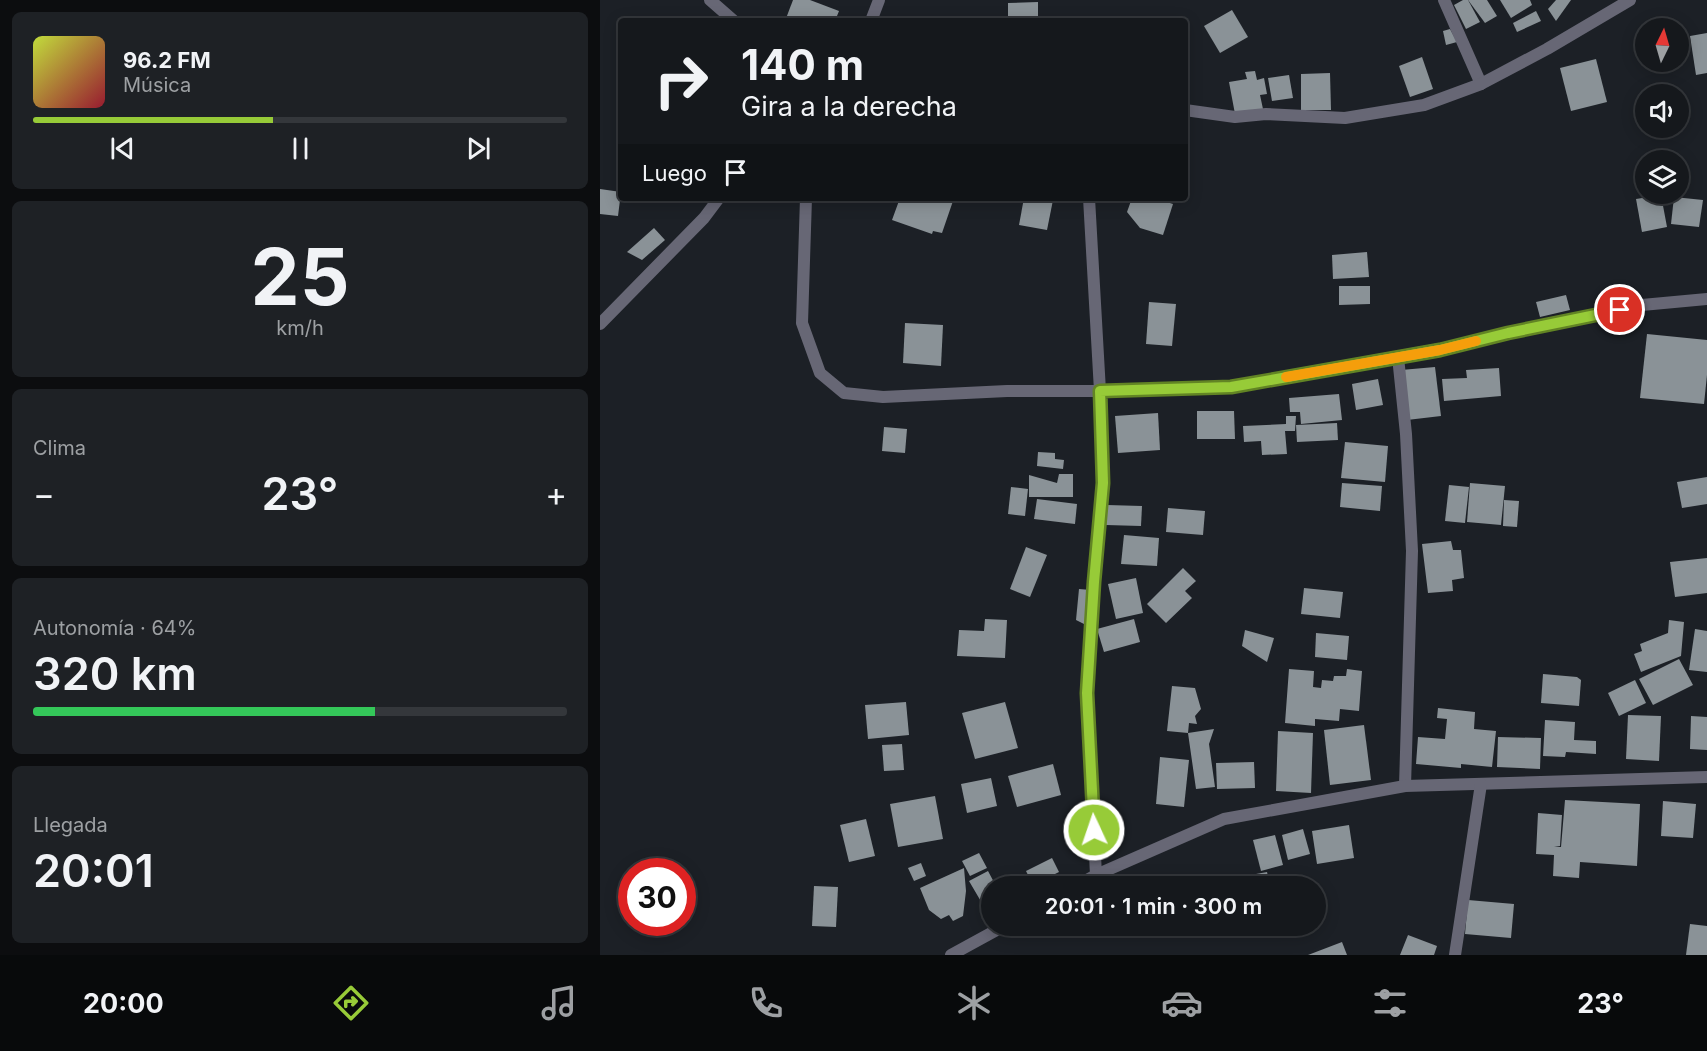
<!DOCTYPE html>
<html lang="es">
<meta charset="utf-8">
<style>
:root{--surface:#15181c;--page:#1e2125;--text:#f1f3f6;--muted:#9da0a3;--line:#34373b;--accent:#97cb38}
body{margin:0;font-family:Inter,sans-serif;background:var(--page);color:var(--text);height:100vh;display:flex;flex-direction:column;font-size:22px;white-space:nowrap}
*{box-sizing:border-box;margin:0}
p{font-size:20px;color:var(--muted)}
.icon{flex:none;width:33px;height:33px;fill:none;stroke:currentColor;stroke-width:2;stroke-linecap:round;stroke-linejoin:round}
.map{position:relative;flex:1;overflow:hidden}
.drawer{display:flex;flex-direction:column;gap:12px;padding:12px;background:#0c0d0f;width:600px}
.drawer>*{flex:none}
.banner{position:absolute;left:18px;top:18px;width:570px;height:183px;border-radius:6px;box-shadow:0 3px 15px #0003,0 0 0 2px var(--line);background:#15181c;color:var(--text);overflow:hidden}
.needle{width:39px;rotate:5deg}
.fabs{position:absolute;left:1035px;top:18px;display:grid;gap:12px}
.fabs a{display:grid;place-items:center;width:54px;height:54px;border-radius:50%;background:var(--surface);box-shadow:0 3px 15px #0003,0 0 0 2px var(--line);font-size:30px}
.speed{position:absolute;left:18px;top:858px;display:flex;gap:12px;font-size:30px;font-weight:700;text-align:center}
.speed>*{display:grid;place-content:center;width:78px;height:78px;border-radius:50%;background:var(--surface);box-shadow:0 3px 15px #0003,0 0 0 2px var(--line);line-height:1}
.speed .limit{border:9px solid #d22;background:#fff;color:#111}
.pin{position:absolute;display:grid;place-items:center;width:51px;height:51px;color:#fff;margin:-26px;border:3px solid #fff;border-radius:50%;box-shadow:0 2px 6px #0007}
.me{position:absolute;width:66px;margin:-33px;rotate:357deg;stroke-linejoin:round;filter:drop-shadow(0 0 4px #0008)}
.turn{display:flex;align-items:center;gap:21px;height:126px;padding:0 24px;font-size:27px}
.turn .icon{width:78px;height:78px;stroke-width:2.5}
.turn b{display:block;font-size:42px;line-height:51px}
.then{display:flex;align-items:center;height:57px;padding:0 24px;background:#0003;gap:12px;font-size:22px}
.big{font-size:45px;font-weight:600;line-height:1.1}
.drawer .card{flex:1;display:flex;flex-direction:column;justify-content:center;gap:9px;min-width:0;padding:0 21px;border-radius:9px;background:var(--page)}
.drawer .dial{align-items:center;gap:0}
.dial b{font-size:78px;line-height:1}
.song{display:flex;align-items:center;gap:18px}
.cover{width:72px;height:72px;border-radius:9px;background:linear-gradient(135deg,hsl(70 70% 55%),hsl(350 70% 35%))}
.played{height:6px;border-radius:3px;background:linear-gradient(90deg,var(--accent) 45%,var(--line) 45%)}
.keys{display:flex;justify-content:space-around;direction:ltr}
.heat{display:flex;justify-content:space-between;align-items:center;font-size:33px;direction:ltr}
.charge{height:9px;border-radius:4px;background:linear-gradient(90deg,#34c759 64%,var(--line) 0)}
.trip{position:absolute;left:381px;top:876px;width:345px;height:60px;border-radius:30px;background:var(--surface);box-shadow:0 3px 15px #0003,0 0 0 2px var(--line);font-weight:600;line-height:60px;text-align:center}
.dock{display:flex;height:96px;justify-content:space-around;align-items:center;background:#080a0b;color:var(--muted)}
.dock .icon{width:42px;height:42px}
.dock .selected{color:var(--accent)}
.dock b{font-size:27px;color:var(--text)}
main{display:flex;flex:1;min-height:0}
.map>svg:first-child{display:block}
</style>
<main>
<section class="drawer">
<div class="card">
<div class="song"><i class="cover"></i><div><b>96.2 FM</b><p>Música</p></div></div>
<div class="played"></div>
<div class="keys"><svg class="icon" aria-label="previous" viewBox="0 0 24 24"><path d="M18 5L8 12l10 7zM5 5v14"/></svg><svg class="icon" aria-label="pause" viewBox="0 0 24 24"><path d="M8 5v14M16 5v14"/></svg><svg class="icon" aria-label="next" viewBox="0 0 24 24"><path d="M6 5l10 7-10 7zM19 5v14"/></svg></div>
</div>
<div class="card dial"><b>25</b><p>km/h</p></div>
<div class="card"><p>Clima</p>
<div class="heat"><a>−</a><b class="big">23°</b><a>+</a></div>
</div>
<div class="card"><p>Autonomía · 64%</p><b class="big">320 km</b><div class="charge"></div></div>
<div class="card"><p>Llegada</p><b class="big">20:01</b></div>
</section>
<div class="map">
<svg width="1107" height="955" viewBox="0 0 1107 955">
<rect width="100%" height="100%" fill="#1c2026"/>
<g fill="#8a9297">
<path d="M193,0h17l29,11 -4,10h-50z"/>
<path d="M863,0h5l12,22 -14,7 -12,-24z"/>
<path d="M868,0h19l10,16 -12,7z"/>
<path d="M900,0h30l2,5 -21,13z"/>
<path d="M956,0h15l-15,21 -8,-12z"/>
<path d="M438,2v19h-30v-18z"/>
<path d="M632,10l16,27 -28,16 -16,-27z"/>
<path d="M936,11l5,10 -24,11 -4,-9z"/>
<path d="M850,29l7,13 -11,3 -3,-14z"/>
<path d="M1107,33v40l-11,2 -6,-39z"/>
<path d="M822,57l11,32 -23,8 -11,-31z"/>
<path d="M996,59l11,43 -36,9 -11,-43z"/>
<path d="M655,71l2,9 7,-2 3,16 -7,1 3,14 -28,5 -6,-32 18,-3 -2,-7z"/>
<path d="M730,73l1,37h-30v-36z"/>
<path d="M689,75l4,23 -21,3 -4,-23z"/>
<path d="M0,189l21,3 -3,24 -18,-2z"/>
<path d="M1061,195l6,32 -25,5 -6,-33z"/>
<path d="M1074,197l29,3 -4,27 -28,-3z"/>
<path d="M300,198h43l10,3 -11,32 -9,-2 -1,3 -40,-14z"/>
<path d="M424,198h16l13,2 -6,30 -28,-5z"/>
<path d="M532,198h22l19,6 -10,31 -23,-7 -13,-16z"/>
<path d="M54,228l11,12 -23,20 -15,-8z"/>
<path d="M767,252l2,25 -36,2 -1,-24z"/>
<path d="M739,286h31v18l-31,1z"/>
<path d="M966,295l4,15 -30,7 -4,-15z"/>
<path d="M549,302l27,2 -4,42 -26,-2z"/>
<path d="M305,323l38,2 -2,41 -38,-3z"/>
<path d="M1047,334l60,6v35l-3,29 -64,-6z"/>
<path d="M835,367l6,49 -34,4 -6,-50z"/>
<path d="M899,368l2,28 -57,5 -2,-22 25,-1 -1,-8z"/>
<path d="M778,379l5,26 -27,5 -4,-26z"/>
<path d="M739,394l3,26 -41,4 -1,-12h-10l-1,-14z"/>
<path d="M597,411h37l1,28h-38z"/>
<path d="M558,413l2,37 -42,3 -3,-37z"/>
<path d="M686,416h10l-1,15h-10l2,23 -25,1 -1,-14 -17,1 -1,-16 43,-2z"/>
<path d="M737,423l1,17 -41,2 -1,-17z"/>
<path d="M284,427l23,2 -2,24 -23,-2z"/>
<path d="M745,442l43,4 -3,36 -44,-4z"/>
<path d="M438,452l17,1v6l9,1 -1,9 -26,-3z"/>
<path d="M459,474h14v23h-44v-22l28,8z"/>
<path d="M1107,477v27l-25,4 -5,-26z"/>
<path d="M742,483l40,3 -2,25 -40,-4z"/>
<path d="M870,483l35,3 -4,39 -34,-3z"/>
<path d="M849,485l20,2 -4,36 -20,-2z"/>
<path d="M411,487l17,2 -3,27 -17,-2z"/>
<path d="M437,499l40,5 -2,20 -41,-5z"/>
<path d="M904,500l15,1 -2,26 -14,-1z"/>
<path d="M507,505l35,1 -1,20 -35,-1z"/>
<path d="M568,508l37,3 -2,24 -37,-3z"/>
<path d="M524,535l35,3 -2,28 -36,-2z"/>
<path d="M851,541l2,9h8l3,28 -12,2 1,11 -25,2 -6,-49z"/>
<path d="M426,547l21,8 -17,42 -20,-8z"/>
<path d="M1107,558v35l-32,4 -5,-35z"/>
<path d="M583,568l13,13 -11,10 7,7 -26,25 -19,-19z"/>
<path d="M536,578l7,35 -27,6 -8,-35z"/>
<path d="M704,588l39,4 -3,26 -39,-4z"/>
<path d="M479,589l12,1 -3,36 -12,-6z"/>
<path d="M385,619l22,1 -2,38 -48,-2 2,-26 25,1z"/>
<path d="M534,619l6,23 -36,10 -7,-23z"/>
<path d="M1069,620l15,2 -3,34 -40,16 -7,-18 8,-3 -2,-7 28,-11z"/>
<path d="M1095,629l12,2v41l-18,-2z"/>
<path d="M645,630l29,8 -7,24 -25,-16z"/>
<path d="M716,633l33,3 -2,24 -32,-3z"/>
<path d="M1079,659l14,26 -40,20 -14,-26z"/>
<path d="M689,669l25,2 -1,16 8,1 1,-8 11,1 1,-5h12l1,-7 15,2 -3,40 -19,-2 -1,12 -24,-2v7l-30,-3z"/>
<path d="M943,674l34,3 4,3 -2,26 -38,-3z"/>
<path d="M1035,680l11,23 -27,13 -11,-23z"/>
<path d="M572,686l23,2 6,21 -6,7 2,8 -8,-1 -1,10 -21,-2z"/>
<path d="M306,702l3,33 -41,4 -3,-34z"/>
<path d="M405,702l13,46 -43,11 -13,-46z"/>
<path d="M838,708l37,4 -1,17 22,2 -4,36 -31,-3v4l-45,-4 2,-27 27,2 2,-20 -10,-1z"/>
<path d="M1028,715l33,1 -2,45 -33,-2z"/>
<path d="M1091,716l16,1v33l-17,-1z"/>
<path d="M945,720l30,2 -1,18 22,1v13l-30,-2 -1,5 -22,-1z"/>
<path d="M764,725l7,55 -41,5 -6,-55z"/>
<path d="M614,729l-5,15 6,43 -19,2 -8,-56z"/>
<path d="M678,731l35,2 -2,60 -35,-2z"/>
<path d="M898,737l43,1 -1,31 -43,-2z"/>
<path d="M302,744l2,26 -20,1 -2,-26z"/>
<path d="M560,757l29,3 -5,47 -28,-3z"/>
<path d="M654,762l1,26 -38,1 -1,-26z"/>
<path d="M453,764l8,31 -44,12 -9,-31z"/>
<path d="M391,778l6,28 -30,7 -6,-29z"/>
<path d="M335,796l8,43 -45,8 -8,-43z"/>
<path d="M965,800l75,4 -3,62 -57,-4 -1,16 -26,-2 1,-21 -18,-1 2,-41 24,2 -2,31 -6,1h7z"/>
<path d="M1063,801l33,3 -3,34 -32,-2z"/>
<path d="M266,819l9,37 -26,6 -9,-37z"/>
<path d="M749,825l5,33 -37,6 -5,-33z"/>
<path d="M703,829l7,25 -22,6 -6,-25z"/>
<path d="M675,835l8,30 -22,6 -8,-31z"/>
<path d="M379,853l8,15 -17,8 -8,-15z"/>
<path d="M452,858l7,14 -26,13 -7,-14z"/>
<path d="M321,863l5,13 -12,5 -6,-13z"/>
<path d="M364,868l2,23 -3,25 -10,5 -4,-6 -8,4 -12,-9 -9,-22z"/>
<path d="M388,871l8,15h-4v21l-6,3 -17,-29z"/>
<path d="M667,872l2,9 -11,2 -2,-9z"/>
<path d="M214,886l24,1 -2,40 -24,-1z"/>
<path d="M868,900l46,4 -3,34 -46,-4z"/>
<path d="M1090,924l17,2v29h-21z"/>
<path d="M808,935l29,11 -3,9h-34z"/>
<path d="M742,942l5,13h-39z"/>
</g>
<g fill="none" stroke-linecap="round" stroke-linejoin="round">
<g stroke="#676775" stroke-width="12">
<path d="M110,0l24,21"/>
<path d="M844,0l37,84"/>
<path d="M271,21l8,-21"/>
<path d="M585,110l50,7 31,-3 79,4 79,-13 57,-21 66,-35 83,-49"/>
<path d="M206,198l-4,125 18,50 24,20 39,4 124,-6h93l131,-4 209,-38 68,-16 134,-28 65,-6"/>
<path d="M489,198l11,193 3,92 -9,99 -7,111 9,182"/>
<path d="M0,324l104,-106 15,-20"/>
<path d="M798,357l8,77 6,117 -7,235"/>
<path d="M476,886l20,-11 128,-56 181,-33 302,-9"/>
<path d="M351,955l53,-29"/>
<path d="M855,955l26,-171"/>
</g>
</g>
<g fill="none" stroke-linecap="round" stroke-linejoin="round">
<defs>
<path id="route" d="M494,830l-7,-137 7,-111 9,-99 -3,-92 131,-4 209,-37 68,-17 112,-23"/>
</defs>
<use href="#route" stroke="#628424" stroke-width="15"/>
<use href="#route" stroke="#97cb38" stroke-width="10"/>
<path stroke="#f59e0b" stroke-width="10" d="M686,377l154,-27 36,-9"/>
</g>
</svg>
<div class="fabs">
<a><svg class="needle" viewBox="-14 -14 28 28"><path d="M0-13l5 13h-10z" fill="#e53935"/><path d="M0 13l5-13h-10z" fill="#9da0a3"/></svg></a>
<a><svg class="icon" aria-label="sound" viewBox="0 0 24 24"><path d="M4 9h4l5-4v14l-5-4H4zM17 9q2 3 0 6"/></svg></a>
<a><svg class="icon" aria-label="layers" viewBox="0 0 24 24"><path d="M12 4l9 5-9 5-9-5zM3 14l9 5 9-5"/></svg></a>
</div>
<div class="speed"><div class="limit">30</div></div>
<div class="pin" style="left:1020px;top:310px;background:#d93025"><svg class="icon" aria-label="arrive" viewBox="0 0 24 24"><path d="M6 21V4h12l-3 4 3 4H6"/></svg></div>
<svg class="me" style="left:494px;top:830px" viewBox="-20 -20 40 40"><circle r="17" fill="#97cb38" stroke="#fff" stroke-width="3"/><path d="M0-11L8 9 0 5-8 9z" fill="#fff"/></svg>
<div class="trip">20:01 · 1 min · 300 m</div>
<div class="banner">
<div class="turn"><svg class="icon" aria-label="right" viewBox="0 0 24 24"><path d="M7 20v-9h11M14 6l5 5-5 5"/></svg><div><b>140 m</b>Gira a la derecha</div></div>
<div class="then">Luego<svg class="icon" aria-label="arrive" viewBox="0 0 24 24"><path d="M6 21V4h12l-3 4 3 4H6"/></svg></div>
</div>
</div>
</main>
<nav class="dock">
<b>20:00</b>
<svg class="icon selected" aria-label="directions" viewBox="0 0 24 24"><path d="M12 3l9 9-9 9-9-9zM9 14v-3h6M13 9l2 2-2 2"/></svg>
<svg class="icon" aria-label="music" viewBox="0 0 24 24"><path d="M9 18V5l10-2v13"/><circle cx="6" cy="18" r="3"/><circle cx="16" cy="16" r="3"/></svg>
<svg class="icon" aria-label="phone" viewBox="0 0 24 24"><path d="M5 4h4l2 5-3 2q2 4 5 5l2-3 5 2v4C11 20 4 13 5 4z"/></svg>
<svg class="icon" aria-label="climate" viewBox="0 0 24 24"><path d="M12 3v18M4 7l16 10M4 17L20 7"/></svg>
<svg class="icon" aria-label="car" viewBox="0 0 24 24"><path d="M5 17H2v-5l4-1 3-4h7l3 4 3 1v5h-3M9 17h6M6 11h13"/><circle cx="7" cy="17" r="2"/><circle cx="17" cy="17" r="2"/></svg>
<svg class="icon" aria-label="filters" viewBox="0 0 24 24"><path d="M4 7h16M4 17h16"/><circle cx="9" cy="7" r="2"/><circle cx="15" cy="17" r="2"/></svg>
<b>23°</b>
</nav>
